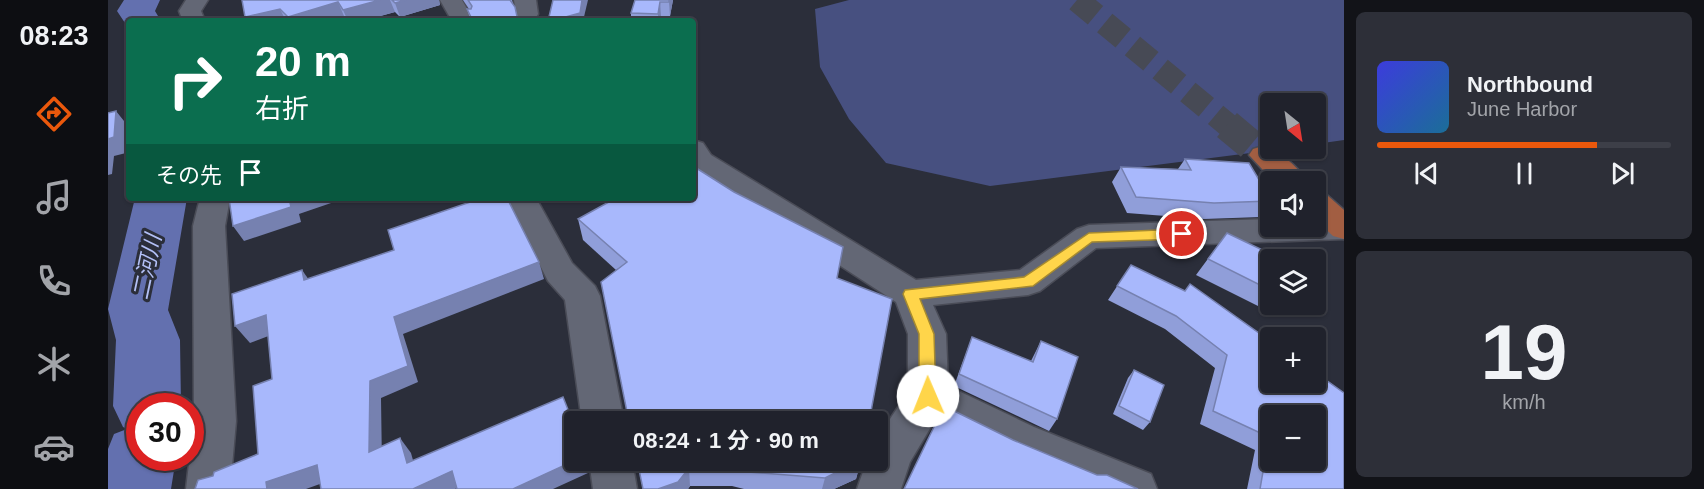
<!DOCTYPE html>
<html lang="ja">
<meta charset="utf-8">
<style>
:root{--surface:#20222c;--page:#2d2f38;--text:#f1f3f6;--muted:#a2a4a9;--line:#3d3f48;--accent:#ea580c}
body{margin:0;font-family:Helvetica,"Noto Sans JP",sans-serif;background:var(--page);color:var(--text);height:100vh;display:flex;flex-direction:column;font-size:22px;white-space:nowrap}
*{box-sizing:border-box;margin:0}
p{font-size:20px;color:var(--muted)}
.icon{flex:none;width:33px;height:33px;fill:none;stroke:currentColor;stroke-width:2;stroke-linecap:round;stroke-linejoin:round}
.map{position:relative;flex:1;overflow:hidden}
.side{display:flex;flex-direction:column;gap:12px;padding:12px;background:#121318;width:360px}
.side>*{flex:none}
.banner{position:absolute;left:18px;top:18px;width:570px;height:183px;border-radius:6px;box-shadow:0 2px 4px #0004,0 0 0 2px var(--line);background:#0b6e4f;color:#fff;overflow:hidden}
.needle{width:39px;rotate:150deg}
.tools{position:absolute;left:1152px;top:93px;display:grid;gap:12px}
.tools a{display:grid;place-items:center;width:66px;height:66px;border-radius:6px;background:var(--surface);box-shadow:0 2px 4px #0004,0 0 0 2px var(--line);font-size:30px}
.speed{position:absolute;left:18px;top:393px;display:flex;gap:12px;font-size:30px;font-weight:700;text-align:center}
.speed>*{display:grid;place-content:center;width:78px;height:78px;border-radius:50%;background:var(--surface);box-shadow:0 2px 4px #0004,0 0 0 2px var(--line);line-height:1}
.speed .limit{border:9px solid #d22;background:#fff;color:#111}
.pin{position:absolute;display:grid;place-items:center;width:51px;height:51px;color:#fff;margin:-26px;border:3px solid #fff;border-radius:50%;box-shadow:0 2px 6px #0007}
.me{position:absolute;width:66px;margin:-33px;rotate:359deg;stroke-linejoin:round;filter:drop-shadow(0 0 4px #0008)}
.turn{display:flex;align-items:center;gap:21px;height:126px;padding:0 30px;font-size:27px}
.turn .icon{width:78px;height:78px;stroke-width:2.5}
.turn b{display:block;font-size:42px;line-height:51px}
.then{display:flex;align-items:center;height:57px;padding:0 30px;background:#0003;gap:12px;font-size:22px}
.side .widget{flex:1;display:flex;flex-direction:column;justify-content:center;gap:9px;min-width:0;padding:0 21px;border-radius:9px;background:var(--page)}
.side .dial{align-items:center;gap:0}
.dial b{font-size:78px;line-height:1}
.song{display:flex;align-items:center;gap:18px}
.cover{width:72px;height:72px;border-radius:9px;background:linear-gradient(135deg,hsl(240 70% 55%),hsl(200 70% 35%))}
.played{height:6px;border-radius:3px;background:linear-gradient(90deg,var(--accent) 75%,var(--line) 75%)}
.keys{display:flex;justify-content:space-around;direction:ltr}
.trip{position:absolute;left:456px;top:411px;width:324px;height:60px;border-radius:6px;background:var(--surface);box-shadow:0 2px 4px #0004,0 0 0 2px var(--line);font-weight:700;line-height:60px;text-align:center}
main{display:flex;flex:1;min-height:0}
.dock{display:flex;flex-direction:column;width:108px;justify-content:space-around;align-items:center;background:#0d0e12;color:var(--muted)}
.dock .icon{width:42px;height:42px}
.dock .selected{color:var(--accent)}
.dock b{font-size:27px;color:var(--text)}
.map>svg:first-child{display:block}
</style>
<main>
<nav class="dock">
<b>08:23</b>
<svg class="icon selected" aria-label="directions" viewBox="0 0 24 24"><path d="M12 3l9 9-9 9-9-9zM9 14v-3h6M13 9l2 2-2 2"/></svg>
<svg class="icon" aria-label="music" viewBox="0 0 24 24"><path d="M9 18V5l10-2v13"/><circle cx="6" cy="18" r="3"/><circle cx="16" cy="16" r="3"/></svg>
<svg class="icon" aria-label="phone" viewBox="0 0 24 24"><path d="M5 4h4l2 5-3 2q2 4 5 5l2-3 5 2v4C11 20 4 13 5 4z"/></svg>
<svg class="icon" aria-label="climate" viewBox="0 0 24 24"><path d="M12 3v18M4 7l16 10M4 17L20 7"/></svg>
<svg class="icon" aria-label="car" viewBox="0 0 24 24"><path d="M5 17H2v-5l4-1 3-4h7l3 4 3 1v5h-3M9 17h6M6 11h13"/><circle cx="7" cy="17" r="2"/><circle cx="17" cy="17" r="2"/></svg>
</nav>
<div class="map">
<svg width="1236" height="489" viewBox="0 0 1236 489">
<rect width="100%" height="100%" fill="#2b2e3a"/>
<path fill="#475080" d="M741,0h495v140l-28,4v-40h-46v44l12,1 -292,37 -104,-23 -37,-44 -29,-52 -5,-58z"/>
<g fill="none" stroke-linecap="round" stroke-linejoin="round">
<g fill="#6370af" fill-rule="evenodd">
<path d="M16,0h36l-5,11 6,10h-32v8l-12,-18z"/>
<path d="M27,198h52l-19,112 12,30 1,66h-41v52h36l-5,31h-63v-40l6,-15 13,-5 -4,-2 -10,-21 3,-66 -8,-31z"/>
</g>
<path stroke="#474a55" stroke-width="24" stroke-dasharray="24 12" stroke-linecap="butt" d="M969,0l152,126"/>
<path stroke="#474a55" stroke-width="31" stroke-dasharray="31 16" stroke-linecap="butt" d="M1119,125l36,30"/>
<defs>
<g id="street">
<path d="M78,0h22l-7,11 4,10h-22l-4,-10z"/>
<path d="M332,0h22l12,21h-22z"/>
<path d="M406,0h22l2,14 -3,5 -8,2 -8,-2 -3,-5z"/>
<path d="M585,140l10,3 8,12 205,125 104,-10 57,-41 12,-4 181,-6v7h46v-8l28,-1v22l-248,9 -56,43 -12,4 -95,10 13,29 2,52 86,41 117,47 6,15h-73l-80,-34 -69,-35 -25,42 -9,27h-44l10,-29h11v-23l30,-45v-58l-12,-32 -203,-132z"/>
<path d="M92,198h30l-5,28 11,195 -6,68h-44l8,-68 -1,-195z"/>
<path d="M398,198h30l36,65 23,23 5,10 24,126h-42l-17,-122 -17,-19z"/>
<path d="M481,460h43l5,29h-44z"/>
</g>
<g id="primary">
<path d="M1155,146c16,4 35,21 45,36h-34l-25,-27 4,-6z"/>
<path d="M1208,192l11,3 17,15v29l-11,-3 -17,-16z"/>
</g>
</defs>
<use href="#street" stroke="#4a4c57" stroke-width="3"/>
<use href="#primary" stroke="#4a4c57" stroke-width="3"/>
<use href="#street" fill="#636775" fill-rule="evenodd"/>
<use href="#primary" fill="#a25e42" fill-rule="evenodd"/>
</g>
<g fill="#909ed9">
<path d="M134,0h197l1,5 -40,12 -5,-5 -33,9h-15l-3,-5 -16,5h-81z"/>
<path d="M355,0h49l6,21h-47l-4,-12h2z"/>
<path d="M527,0h38l-3,16h-9l-1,5h-29v-8z"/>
<path d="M1077,159l85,39v7l-9,12 -57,2 -77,-6 -15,-31 9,-15 57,2z"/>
<path d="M626,192l-118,78 -33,-30 -5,-21z"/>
<path d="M1119,233l43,27v44h13l-9,10 -78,-39z"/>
<path d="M1023,265l54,26 159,198h-97l8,-39 -55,-26 15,-56 -50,-39 -57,-29z"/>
<path d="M864,337l59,24 10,-20 16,78 -8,12 -95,-45z"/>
<path d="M1026,370l16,52 -7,8 -30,-16 15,-36z"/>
<path d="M529,460h224l-5,19 -22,10h-90l-12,-3h-42l-2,3h-45z"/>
</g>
<g fill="#7681b0">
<path d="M272,0h10l5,12 -33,9h-14l-5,-11z"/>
<path d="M298,0h33l1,5 -40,12 -5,-14z"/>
<path d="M474,0h6l-5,21h-32z"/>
<path d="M561,0h4l-3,16 -1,-14z"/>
<path d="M230,2l6,14 -16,5h-38l-2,-4z"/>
<path d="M552,2l1,14 -1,5h-2v-7z"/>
<path d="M172,9l6,12h-39l-2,-4z"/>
<path d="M8,111l12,15 -2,27 -12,3 -2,18 -4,1v-36z"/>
<path d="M181,198h44l1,4 -35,12 2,8 -57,19 -11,-15z"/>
<path d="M431,262l5,17 -141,55 15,48 -37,16 1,69 -13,-15 1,-71 24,-64z"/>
<path d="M194,270l12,17 -10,-7z"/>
<path d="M158,315l13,17 -29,11 -15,-17z"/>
<path d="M292,438l11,15 7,25 -11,-15z"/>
<path d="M468,460h11l1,13 -35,16h-40z"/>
<path d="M753,461l-5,18 -22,10h-12l3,-11z"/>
<path d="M209,465l14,15 -25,9h-39l-1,-7z"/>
<path d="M581,468l1,18 -2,3h-30z"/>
<path d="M344,471l10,15 -7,3h-42z"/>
</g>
<g fill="#a8b8fc" stroke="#7681b0" stroke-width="1.5" fill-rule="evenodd">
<path d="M134,0h138l-37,10 -5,-8 -50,15 -8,-8 -35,8z"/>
<path d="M284,0h14l-11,3z"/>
<path d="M360,0h42l5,7 3,14h-45l-6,-12h4l1,-3z"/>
<path d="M445,0h29l-2,13 -29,8h-3z"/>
<path d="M527,0h34v2h-9l-2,12 -27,-1z"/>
<path d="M8,111l-2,26 -6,2v-26z"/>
<path d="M1077,159l64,4 21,35v3l-56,2 -78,-6 -15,-30 70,3z"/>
<path d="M585,166l41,26 109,55 -6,31 55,21 -23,123h-240l-28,-140 26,-20 -49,-43 38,-21h77z"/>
<path d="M121,198h62h-2l2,9 -58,19z"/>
<path d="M374,198h25l32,64 -145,55 14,49 -38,15 -1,71 31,-14 7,25 156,-66 11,28v35h2l-63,29h-56l-5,-18 -39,18h-92l-4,-24 -51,17 1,7h-72l3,-9 15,-4 1,-4 44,-18 -5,-68 19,-7 -6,-64 -31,11 -3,-32 70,-24 2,10 90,-30 -6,-20z"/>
<path d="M1119,233l56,27h-13v30l-62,-31z"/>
<path d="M1023,265l54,26 5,-7 80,57v41h46v-9l28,20v96h-84l9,-52 -56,-26 14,-56 -51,-39 -59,-30zM1162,416h46v44h-46z"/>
<path d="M864,337l61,25 8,-21 37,16 -21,62 -98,-45z"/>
<path d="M1026,370l30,15 -14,37 -31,-16z"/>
<path d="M836,406l69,34 84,35h10l31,14h-234z"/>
<path d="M529,460h224l-36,18 -77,-6 -16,-4h-43l-11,14 -20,7h-15z"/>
</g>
<path fill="#ffd54a" stroke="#a68a30" stroke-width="1.5" d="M1074,229l7,5 -7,5 -90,3 -59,44 -113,13 14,35 2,62 -2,5 -6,3 -6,-3 -3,-5v-62l-16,-40 2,-4 119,-13 65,-44z"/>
<g text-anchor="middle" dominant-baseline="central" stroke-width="6" stroke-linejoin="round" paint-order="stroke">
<g font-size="22" font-style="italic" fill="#b3c0f6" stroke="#2b2e3a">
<text transform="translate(39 267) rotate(-78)">二河川</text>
</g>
</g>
</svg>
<div class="tools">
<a><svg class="needle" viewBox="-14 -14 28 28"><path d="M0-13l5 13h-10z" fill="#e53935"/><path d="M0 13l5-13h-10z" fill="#a2a4a9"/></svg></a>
<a><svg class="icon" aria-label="sound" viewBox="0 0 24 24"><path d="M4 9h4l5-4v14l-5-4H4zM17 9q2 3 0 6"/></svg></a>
<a><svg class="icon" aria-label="layers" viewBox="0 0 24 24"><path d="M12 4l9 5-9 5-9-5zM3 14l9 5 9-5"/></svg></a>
<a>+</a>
<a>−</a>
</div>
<div class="speed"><div class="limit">30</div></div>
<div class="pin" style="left:1074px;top:234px;background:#d93025"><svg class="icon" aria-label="arrive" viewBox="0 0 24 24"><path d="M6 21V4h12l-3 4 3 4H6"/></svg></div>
<svg class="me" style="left:820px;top:396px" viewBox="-20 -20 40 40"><circle r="19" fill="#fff"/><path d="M0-13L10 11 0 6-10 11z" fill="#ffd54a"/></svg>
<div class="trip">08:24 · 1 分 · 90 m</div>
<div class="banner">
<div class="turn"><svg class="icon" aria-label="right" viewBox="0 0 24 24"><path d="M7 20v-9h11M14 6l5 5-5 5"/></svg><div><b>20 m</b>右折</div></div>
<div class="then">その先<svg class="icon" aria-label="arrive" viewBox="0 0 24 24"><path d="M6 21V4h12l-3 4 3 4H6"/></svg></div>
</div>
</div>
<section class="side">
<div class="widget">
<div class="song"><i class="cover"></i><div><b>Northbound</b><p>June Harbor</p></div></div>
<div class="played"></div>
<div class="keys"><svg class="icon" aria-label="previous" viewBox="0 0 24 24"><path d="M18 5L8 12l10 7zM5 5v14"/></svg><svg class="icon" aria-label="pause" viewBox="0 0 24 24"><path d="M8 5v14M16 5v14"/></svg><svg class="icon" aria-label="next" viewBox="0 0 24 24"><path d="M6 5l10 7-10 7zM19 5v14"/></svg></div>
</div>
<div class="widget dial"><b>19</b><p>km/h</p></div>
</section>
</main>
